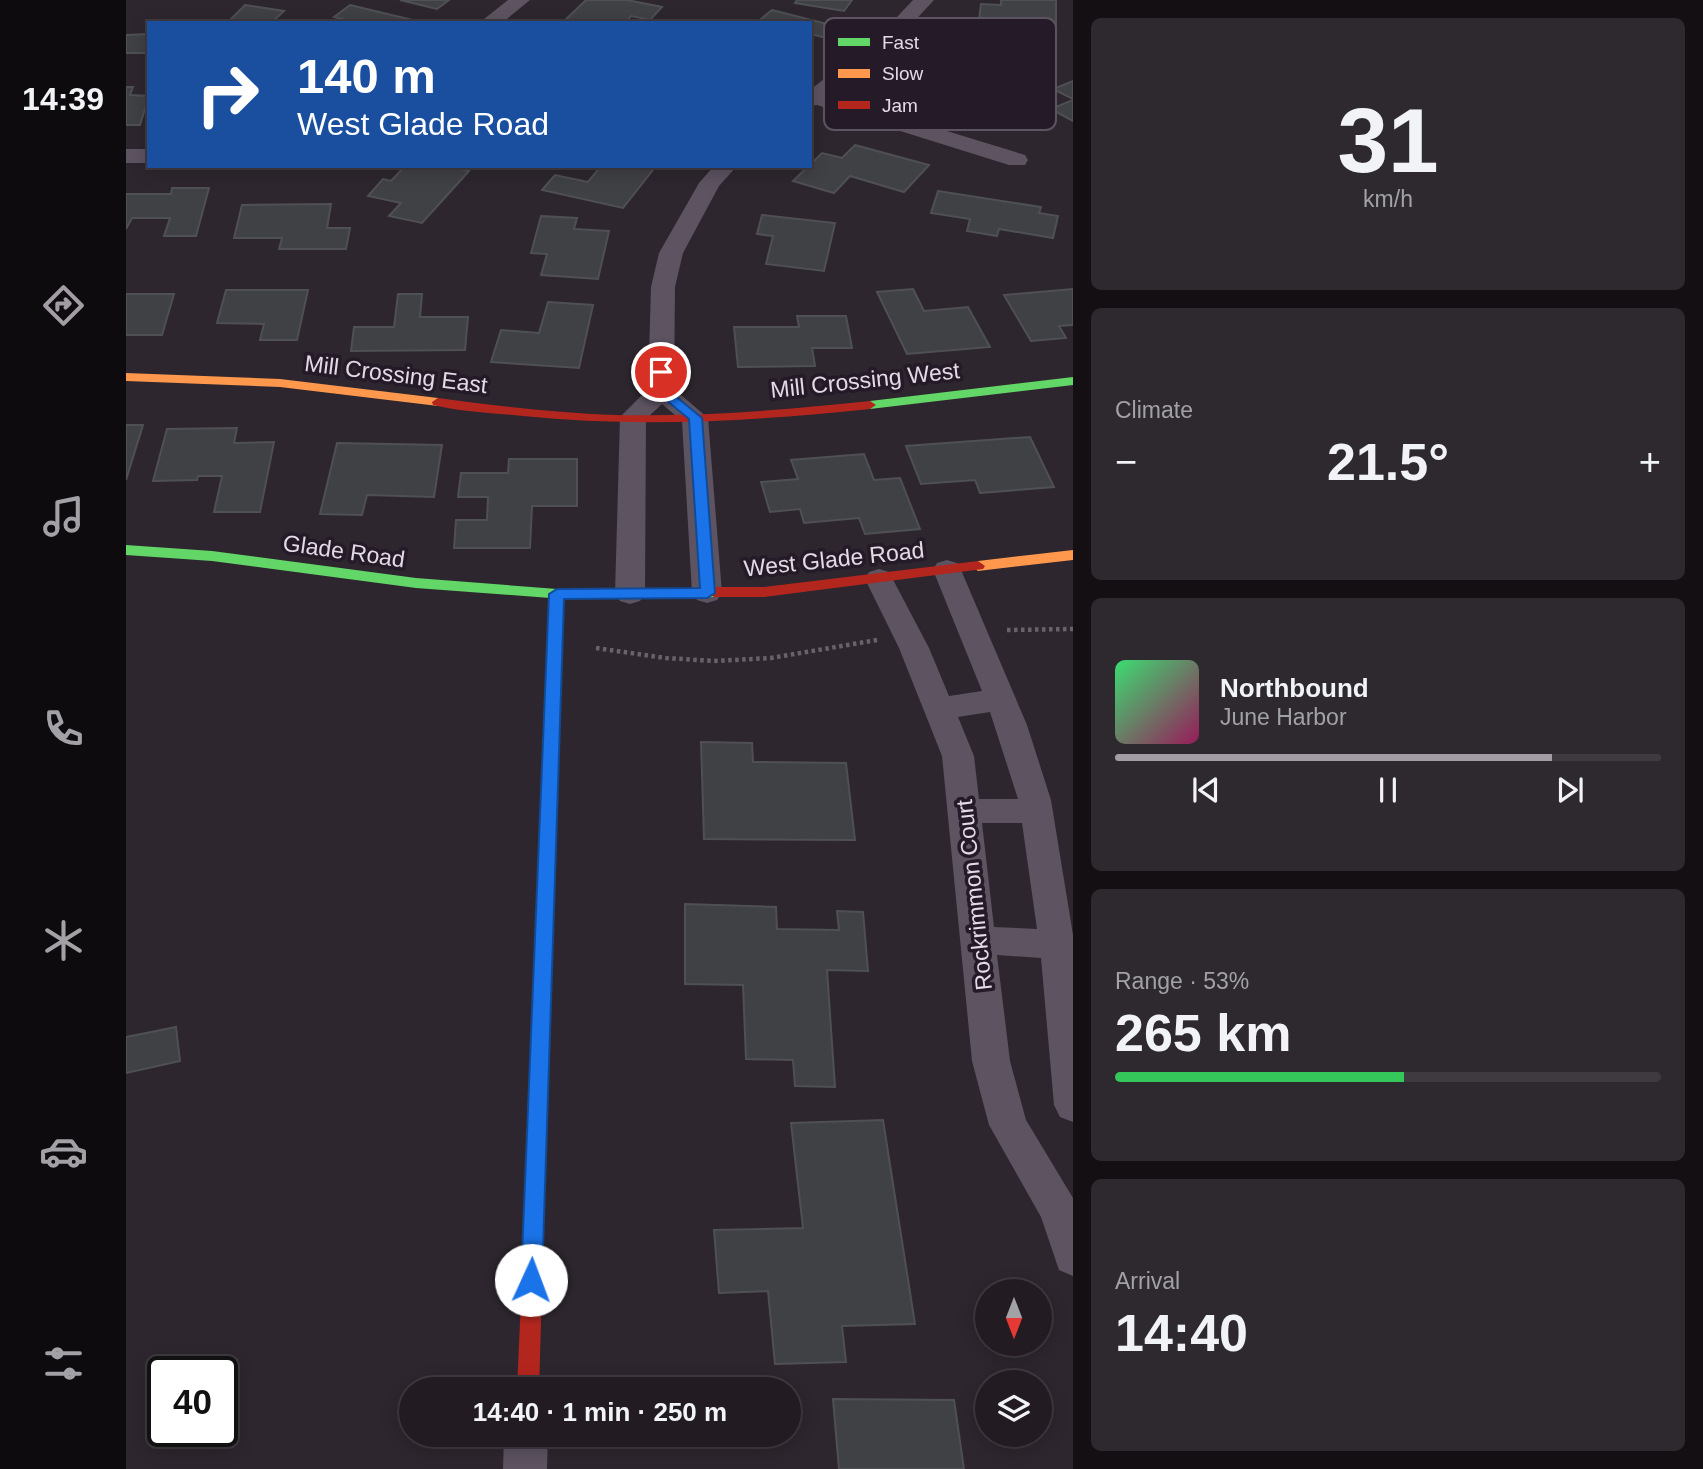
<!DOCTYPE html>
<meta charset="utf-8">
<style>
:root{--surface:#221c22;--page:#2e292f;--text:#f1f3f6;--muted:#a2a1a5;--line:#3f3a40;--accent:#a39ca5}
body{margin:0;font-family:Arial,sans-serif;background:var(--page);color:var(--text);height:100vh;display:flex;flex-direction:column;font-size:26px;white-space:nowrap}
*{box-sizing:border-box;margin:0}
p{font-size:23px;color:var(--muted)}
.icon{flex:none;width:38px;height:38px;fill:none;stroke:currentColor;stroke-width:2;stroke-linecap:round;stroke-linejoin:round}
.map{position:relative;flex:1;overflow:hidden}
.sheet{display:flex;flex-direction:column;gap:18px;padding:18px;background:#130f13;width:630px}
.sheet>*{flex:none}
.banner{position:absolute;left:21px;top:21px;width:665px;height:147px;border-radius:0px;box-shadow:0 4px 18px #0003,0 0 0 2px var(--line);background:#1a4fa0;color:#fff;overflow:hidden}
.needle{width:46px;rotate:180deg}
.fabs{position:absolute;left:849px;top:1279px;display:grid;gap:14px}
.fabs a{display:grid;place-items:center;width:77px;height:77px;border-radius:50%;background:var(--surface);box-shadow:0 4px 18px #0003,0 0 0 2px var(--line);font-size:35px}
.speed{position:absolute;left:21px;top:1356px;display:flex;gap:14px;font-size:35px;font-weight:700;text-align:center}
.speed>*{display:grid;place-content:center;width:91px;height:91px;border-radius:50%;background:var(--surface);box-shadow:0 4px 18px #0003,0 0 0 2px var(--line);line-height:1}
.speed .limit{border:4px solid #111;border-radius:10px;background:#fff;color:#111}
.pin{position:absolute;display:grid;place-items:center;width:60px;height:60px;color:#fff;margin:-30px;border:4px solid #fff;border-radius:50%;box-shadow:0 2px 7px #0007}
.me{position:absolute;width:77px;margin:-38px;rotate:2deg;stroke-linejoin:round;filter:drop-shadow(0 0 5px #0008)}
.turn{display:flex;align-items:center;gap:24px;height:147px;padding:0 35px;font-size:32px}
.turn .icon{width:91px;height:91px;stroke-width:2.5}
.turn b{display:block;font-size:49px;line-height:60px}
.big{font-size:52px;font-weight:700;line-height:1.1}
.sheet .tile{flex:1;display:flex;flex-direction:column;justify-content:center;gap:10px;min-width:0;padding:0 24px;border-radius:10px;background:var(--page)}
.sheet .dial{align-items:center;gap:0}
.dial b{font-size:91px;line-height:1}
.song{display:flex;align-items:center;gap:21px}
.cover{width:84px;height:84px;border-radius:10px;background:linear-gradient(135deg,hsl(140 70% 55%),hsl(330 70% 35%))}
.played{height:7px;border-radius:4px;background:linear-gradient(90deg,var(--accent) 80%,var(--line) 80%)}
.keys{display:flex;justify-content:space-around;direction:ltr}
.heat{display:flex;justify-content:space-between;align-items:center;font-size:38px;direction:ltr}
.charge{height:10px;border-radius:5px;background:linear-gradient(90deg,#34c759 53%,var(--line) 0)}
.trip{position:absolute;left:273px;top:1377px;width:402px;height:70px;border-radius:35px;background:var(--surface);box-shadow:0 4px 18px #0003,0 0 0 2px var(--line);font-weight:700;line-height:70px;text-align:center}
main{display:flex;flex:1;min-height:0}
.tabs{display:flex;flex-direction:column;width:126px;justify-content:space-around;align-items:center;background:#0e0b0e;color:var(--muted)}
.tabs .icon{width:49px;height:49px}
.tabs .selected{color:var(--accent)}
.tabs b{font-size:32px;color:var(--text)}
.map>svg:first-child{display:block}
</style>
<main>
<nav class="tabs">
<b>14:39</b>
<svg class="icon selected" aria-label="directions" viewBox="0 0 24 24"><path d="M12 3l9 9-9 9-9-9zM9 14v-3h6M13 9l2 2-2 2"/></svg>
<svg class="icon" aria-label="music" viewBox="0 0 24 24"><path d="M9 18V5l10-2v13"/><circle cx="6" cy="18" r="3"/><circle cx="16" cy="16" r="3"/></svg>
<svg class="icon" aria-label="phone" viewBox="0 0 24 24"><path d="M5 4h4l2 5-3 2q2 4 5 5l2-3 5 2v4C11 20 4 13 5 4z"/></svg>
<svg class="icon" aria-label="climate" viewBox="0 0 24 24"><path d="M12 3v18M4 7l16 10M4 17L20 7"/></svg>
<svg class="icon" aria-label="car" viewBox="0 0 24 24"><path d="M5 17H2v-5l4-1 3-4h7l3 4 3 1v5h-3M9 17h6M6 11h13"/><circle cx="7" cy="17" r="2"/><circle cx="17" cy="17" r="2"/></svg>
<svg class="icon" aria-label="filters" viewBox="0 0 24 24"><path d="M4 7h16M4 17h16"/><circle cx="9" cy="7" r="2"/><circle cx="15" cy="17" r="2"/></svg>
</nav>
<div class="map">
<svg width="947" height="1469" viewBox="0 0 947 1469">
<rect width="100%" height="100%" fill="#2d262e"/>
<g fill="#404144" stroke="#4f5054" stroke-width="2">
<path d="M274,0h49l-12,9z"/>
<path d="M460,0h41l35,7 -12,13 -19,-4 -6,7h-63z"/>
<path d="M671,0h55l-8,11 -49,-8z"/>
<path d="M875,0h55v25l-77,-5 2,-16 20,1z"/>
<path d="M119,5l39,6 -13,12h-44z"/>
<path d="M224,5l75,18h-67l-24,-6z"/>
<path d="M646,10l67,17 -13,11 -16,-4v-11h-54z"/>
<path d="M23,34l-2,19h-21v-18z"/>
<path d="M947,81v18l-20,-10z"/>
<path d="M0,87h7l-3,8 19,1 -9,29h-14z"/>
<path d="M947,100v21l-22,-12z"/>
<path d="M729,145l74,20 -25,27 -54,-16 -16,17 -41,-12 29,-28 20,5z"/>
<path d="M279,166h42l22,5 -47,52 -33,-7 12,-13 -33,-7 15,-17 8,2z"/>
<path d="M475,166h55l-33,42 -81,-18 13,-15 33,7z"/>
<path d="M46,188h37l-13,48h-32l6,-18h-38l-6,11v-35h45z"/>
<path d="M812,191l103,16 -2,6 19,3 -5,22 -54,-9 -2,7 -30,-5 3,-12 -39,-6z"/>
<path d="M205,204l-4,24h23l-4,21h-67l3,-11h-48l8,-33z"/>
<path d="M636,215l73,8 -11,48 -58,-7 7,-28 -16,-2z"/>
<path d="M415,216l36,2 -3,11 35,2 -11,48 -57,-4 6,-21 -16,-1z"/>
<path d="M787,289l11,22 44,-4 22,40 -83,7 -30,-62z"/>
<path d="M947,289v36l-14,1 7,12 -35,3 -27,-46z"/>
<path d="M100,290h82l-11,50h-37l4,-16 -47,-1z"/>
<path d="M0,294h48l-12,41h-36z"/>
<path d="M272,294h24l-2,23h48l-3,33 -114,1 3,-24h40z"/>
<path d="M422,302l45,3 -14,63 -88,-6 10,-32 38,3z"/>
<path d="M671,316h49l6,32h-40l3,18 -77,1 -4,-40h65z"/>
<path d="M0,425h17l-17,55z"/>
<path d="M111,428l-3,15 40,-1 -14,70h-46l8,-36h-24l-1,4 -44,1 14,-52z"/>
<path d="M904,437l24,50 -74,6 -5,-13 -54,4 -15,-38z"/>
<path d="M211,443l105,2 -8,52 -67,-2 -5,20 -42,-1z"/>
<path d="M738,454l10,26 26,-2 20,51 -55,5 -6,-16 -55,5 -4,-14 -30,3 -9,-30 37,-3 -7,-19z"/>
<path d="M383,459h68v47h-45l-2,42h-76l2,-28h31l1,-23h-30l3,-24h47z"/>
<path d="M575,742l51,1 1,19 93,1 9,77 -151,-1z"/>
<path d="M559,904l91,3 1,22 62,1 -2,-19 26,1 5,59 -41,-1 8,117 -40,-1 -2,-26 -47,-1 -3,-74 -58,-1z"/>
<path d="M50,1027l4,34 -54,12v-36z"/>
<path d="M757,1120l32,204 -73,2 4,36 -71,2 -7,-73 -49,2 -5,-63 89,-2 -12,-105z"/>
<path d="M707,1399l121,1 10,69h-125z"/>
</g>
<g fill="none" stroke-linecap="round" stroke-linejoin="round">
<g stroke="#69626c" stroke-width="4.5" stroke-dasharray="3.5 3.5" stroke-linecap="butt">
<path d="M881,630l66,-1"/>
<path d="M470,648l70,10 48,3 57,-3 106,-18"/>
</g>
<g fill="#5d5361" fill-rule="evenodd">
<path d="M382,0h22l-28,23h-23z"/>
<path d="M787,0h21l-39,42 -66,53 196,60 3,5 -3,5h-16l-192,-60 -7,1v-16l71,-56z"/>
<rect x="0" y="149" width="23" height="14"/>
<path d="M588,166h23l-18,20 -36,67 -8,34 -1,102 34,29 14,175 -5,7 -10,3 -10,-3 -5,-7 -10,-172 -20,-17 -16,15 -1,175 -5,7 -10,3 -10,-3 -5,-7 5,-177 28,-28 3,-102 8,-34 40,-70z"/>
<path d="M821,560l10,3 4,7 66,155 24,75 22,135v187l-13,-5 -6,-12 -13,-147 -44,-3 13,106 16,59 47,78v78l-14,-6 -18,-53 -52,-92 -17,-64 -30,-305 -43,-108 -34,-69 4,-7 10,-3 10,3 40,76 20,48 33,-5 -49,-121 4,-7zM864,712l28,87h-39l-5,-43 -16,-39zM856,823h40l15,106 -43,-2z"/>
<path d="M378,1435h44l-1,34h-44z"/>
</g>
<g fill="#63d668" fill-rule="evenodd">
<path d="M947,377v8l-203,24 -6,-4 6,-4z"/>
<path d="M0,545l86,6 204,27 141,11h162l2,3 -7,5 -150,2 -17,519 -2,6 -7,2 -7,-2 -2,-6 21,-520 -134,-10 -204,-27 -86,-6z"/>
</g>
<g fill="#ff974d" fill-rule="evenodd">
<path d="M0,373l154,6 158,19 6,4 -6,4 -158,-19 -154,-6z"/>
<path d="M947,550v10l-95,11 -7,-5 7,-5z"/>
</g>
<g fill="#b3261e" fill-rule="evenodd">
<path d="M312,398c58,8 117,15 176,17 85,2 171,-5 256,-14l6,4 -6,4c-116,12 -231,19 -347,7 -29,-3 -61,-4 -90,-11l-1,-3z"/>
<path d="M852,561l7,5 -2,3 -219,28h-50l-7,-5 7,-5h50z"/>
<path d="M412,1110l7,2 2,6 -8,272h-22l12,-272 2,-6z"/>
</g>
</g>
<path fill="#1a73e8" stroke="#114b97" stroke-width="2" d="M535,368l6,4 1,18 34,28 13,175 -8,5 -143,1 -22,681 -3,7 -8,3 -7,-3 -3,-7 28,-686 8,-5 143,-1 -11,-169 -34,-28 -1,-19z"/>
<g text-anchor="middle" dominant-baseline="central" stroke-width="7" stroke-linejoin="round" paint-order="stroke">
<g font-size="23" fill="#e2dbe5" stroke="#241a28">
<text transform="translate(270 374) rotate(7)">Mill Crossing East</text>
<text transform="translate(739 380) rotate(-6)">Mill Crossing West</text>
<text transform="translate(218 551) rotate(8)">Glade Road</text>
<text transform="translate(708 559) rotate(-6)">West Glade Road</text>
<text transform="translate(848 895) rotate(-96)">Rockrimmon Court</text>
</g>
</g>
<rect x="698" y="18" width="232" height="112" rx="10" fill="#241a28" stroke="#5d5461" stroke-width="2"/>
<rect x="712" y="38" width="32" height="8" fill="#63d668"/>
<rect x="712" y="69" width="32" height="9" fill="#ff974d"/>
<rect x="712" y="101" width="32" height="8" fill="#b3261e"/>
<g font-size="19" fill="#e2dbe5">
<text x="756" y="49">Fast</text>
<text x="756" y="80">Slow</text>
<text x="756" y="112">Jam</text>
</g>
</svg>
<div class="fabs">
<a><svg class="needle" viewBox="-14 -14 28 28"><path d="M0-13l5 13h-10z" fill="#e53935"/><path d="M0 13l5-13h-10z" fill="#a2a1a5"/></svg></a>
<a><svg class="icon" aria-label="layers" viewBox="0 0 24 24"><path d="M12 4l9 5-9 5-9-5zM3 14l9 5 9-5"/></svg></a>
</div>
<div class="speed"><div class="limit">40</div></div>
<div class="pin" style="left:535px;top:372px;background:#d93025"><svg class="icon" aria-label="arrive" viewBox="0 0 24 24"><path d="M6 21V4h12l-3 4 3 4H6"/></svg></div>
<svg class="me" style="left:405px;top:1280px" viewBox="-20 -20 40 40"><circle r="19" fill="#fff"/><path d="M0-13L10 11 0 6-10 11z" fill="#1a73e8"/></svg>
<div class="trip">14:40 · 1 min · 250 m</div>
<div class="banner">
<div class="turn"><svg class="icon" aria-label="right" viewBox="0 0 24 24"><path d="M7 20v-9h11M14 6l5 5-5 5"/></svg><div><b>140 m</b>West Glade Road</div></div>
</div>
</div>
<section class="sheet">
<div class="tile dial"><b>31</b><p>km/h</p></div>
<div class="tile"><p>Climate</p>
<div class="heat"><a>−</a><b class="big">21.5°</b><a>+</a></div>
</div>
<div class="tile">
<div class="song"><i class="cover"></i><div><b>Northbound</b><p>June Harbor</p></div></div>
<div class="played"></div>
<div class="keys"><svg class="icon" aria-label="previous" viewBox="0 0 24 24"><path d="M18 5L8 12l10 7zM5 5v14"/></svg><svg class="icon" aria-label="pause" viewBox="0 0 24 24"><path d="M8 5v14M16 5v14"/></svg><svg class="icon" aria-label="next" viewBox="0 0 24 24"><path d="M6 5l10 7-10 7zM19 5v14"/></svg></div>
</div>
<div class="tile"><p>Range · 53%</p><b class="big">265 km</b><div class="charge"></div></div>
<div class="tile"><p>Arrival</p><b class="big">14:40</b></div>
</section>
</main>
